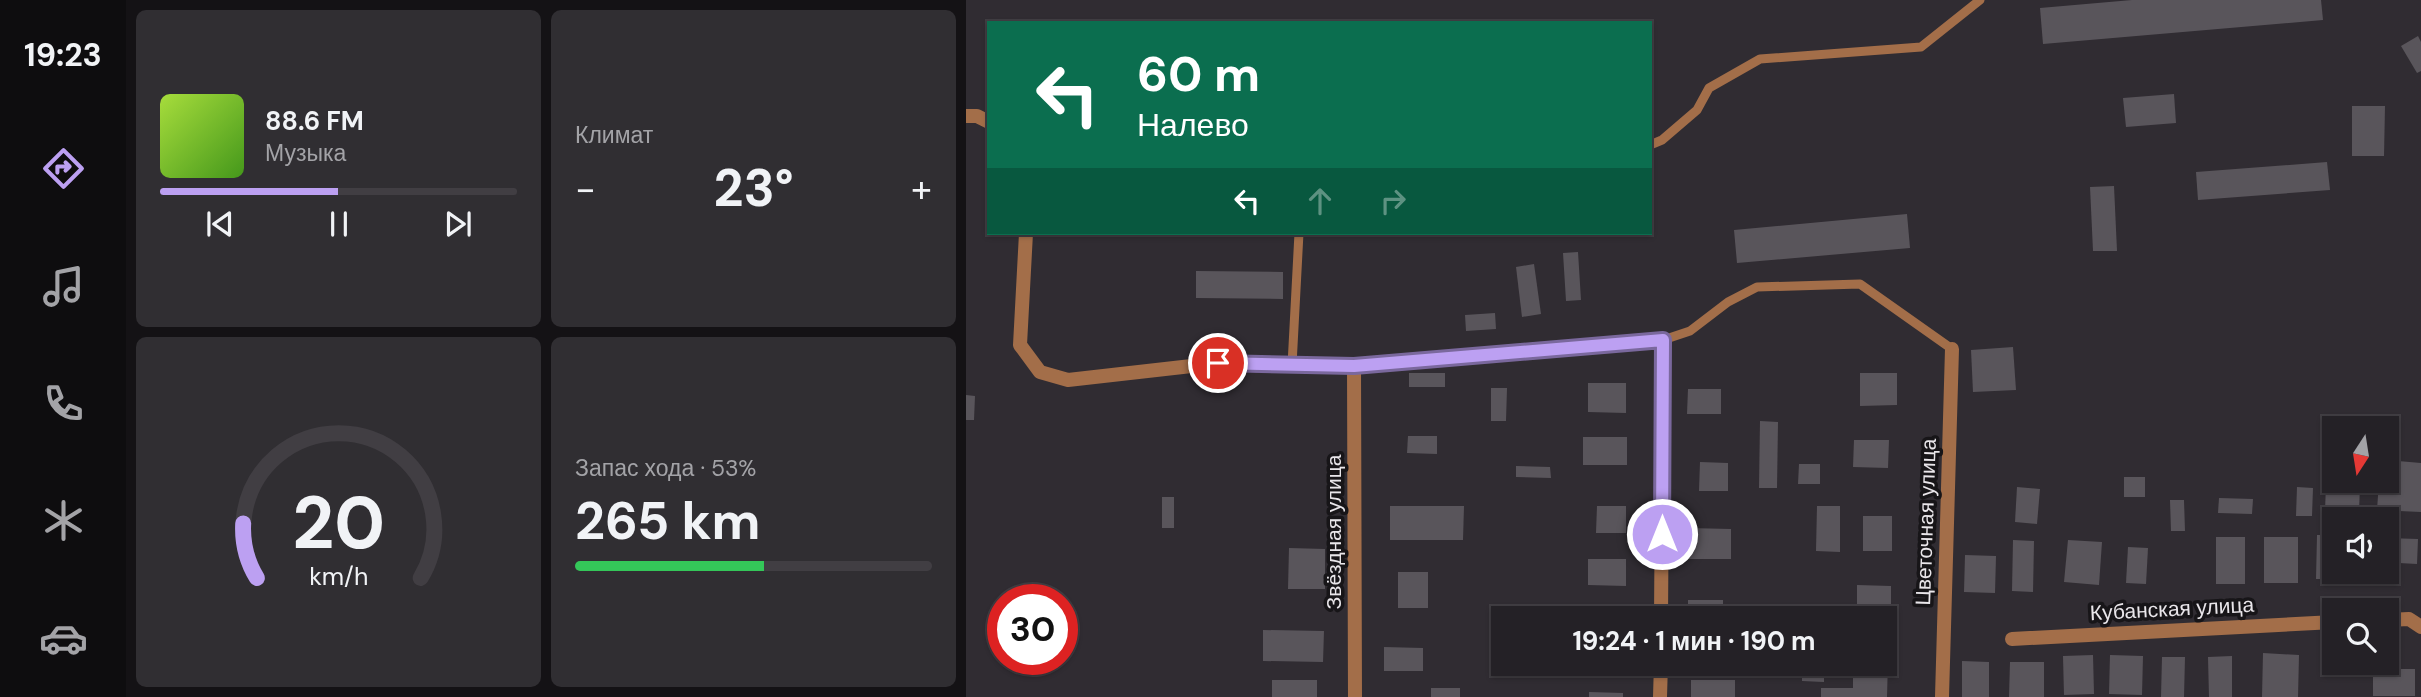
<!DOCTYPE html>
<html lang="ru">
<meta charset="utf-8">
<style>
:root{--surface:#242126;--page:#302e32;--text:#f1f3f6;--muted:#a3a3a7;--line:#413e43;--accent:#bca0f2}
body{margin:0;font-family:"DM Sans",sans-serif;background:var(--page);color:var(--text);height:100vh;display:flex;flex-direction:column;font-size:26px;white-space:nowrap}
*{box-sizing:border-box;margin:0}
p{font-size:23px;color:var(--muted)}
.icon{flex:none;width:38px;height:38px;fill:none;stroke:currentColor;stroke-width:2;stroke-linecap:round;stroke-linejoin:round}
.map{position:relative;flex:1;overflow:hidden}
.drawer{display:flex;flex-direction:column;gap:10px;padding:10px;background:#141215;width:840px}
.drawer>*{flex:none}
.banner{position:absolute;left:21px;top:21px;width:665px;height:214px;border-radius:0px;box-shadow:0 2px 5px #0004,0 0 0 2px var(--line);background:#0b6e4f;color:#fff;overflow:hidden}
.needle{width:46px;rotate:192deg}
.fabs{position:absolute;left:1356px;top:416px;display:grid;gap:14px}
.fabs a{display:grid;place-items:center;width:77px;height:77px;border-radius:0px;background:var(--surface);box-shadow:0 2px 5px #0004,0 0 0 2px var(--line);font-size:35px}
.speed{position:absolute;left:21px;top:584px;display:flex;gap:14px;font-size:35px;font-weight:700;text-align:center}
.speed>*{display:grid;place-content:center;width:91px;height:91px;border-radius:50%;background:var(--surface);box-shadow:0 2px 5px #0004,0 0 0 2px var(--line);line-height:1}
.speed .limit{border:10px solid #d22;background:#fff;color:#111}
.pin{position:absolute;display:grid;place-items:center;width:60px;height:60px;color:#fff;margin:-30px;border:4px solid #fff;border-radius:50%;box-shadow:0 2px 7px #0007}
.me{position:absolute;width:77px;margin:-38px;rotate:0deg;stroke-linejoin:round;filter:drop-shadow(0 0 5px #0008)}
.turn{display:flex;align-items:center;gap:24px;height:147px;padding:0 35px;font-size:32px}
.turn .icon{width:91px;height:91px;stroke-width:2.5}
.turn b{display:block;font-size:49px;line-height:60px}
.lanes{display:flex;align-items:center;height:66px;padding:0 35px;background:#0003;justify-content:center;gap:35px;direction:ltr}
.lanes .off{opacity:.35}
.big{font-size:52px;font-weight:700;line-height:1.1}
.drawer .widget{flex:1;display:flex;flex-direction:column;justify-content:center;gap:10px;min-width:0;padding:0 24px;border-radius:10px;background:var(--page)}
.drawer .dial{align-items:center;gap:0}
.dial svg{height:182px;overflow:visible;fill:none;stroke:var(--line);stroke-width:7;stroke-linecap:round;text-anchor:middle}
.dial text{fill:var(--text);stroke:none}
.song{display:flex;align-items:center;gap:21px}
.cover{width:84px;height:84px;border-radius:10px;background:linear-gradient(135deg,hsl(80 70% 55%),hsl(100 70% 35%))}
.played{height:7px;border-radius:4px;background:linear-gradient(90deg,var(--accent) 50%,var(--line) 50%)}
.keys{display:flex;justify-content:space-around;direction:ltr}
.heat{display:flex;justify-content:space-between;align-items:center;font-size:38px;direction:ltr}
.charge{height:10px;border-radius:5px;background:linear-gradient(90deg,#34c759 53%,var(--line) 0)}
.drawer .tiles{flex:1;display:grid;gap:10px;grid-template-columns:repeat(2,1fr)}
.trip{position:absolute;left:525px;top:606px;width:406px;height:70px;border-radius:0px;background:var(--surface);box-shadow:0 2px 5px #0004,0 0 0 2px var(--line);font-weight:700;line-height:70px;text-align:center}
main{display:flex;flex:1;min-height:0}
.dock{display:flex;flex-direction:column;width:126px;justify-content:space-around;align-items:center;background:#0e0d0f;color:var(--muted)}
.dock .icon{width:49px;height:49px}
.dock .on{color:var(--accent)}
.dock b{font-size:32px;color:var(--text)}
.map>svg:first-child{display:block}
</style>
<main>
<nav class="dock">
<b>19:23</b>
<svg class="icon on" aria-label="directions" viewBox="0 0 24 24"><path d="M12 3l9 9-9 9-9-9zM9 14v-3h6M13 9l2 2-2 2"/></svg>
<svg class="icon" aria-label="music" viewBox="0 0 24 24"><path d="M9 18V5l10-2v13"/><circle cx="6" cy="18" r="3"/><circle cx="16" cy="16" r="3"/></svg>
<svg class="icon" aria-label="phone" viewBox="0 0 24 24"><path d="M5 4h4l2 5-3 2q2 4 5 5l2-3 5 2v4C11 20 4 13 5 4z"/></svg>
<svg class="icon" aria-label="climate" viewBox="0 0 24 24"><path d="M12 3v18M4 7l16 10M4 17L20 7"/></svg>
<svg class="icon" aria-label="car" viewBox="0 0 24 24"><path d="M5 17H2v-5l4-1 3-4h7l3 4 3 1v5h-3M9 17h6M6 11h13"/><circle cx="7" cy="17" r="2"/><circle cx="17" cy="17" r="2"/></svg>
</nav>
<section class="drawer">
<div class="tiles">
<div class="widget">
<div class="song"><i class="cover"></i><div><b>88.6 FM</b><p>Музыка</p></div></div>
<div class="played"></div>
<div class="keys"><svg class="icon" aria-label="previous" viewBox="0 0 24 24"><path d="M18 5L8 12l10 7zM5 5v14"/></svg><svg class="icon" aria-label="pause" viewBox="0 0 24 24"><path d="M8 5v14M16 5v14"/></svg><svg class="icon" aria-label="next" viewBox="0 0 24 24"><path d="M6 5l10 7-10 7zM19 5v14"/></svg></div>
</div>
<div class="widget"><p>Климат</p>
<div class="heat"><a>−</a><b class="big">23°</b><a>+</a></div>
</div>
<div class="widget dial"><svg viewBox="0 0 100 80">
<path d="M14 69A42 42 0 1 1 86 69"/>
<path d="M14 69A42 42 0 0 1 8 45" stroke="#bca0f2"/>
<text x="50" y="56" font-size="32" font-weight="700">20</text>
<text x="50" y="72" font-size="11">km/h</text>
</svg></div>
<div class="widget"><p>Запас хода · 53%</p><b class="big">265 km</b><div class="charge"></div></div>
</div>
</section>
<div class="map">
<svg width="1455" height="697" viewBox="0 0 1455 697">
<rect width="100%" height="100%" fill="#302c32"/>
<g fill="#59555b">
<path d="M1166,0h189l2,20 -280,24 -3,-36z"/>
<path d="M1452,36l3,6v29l-4,2 -16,-27z"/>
<path d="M1208,94l2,29 -50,4 -3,-29z"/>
<path d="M1386,106h33l-1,50h-32z"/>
<path d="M1361,162l3,28 -132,10 -2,-28z"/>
<path d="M1148,186l3,65h-24l-3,-64z"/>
<path d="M941,214l3,34 -173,15 -3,-33z"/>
<path d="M612,252l3,48 -15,1 -3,-48z"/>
<path d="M568,264l7,50 -19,3 -6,-50z"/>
<path d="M230,271l87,1v27l-87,-1z"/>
<path d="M529,313l1,16 -30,2 -1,-16z"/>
<path d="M1047,347l3,43 -43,2 -2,-42z"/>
<rect x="443" y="373" width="36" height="14"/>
<path d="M894,373h37v32l-37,1z"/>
<path d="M622,383h38v30l-38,-1z"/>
<path d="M525,388h16l-1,33h-15z"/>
<path d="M722,389h33v25h-34z"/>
<path d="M0,395l9,1 -1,24h-8z"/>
<path d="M794,421l18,1 -1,66h-18z"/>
<path d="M442,436h29v18l-30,-1z"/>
<rect x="617" y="437" width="44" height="28"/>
<path d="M888,440h35l-1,28 -35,-1z"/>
<path d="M1432,461l23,2v49l-44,-2 2,-29 17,1z"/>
<path d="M734,462l28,1v28h-29z"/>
<path d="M833,464h21v20h-22z"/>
<path d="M550,466l34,1 1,11 -35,-1z"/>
<rect x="1158" y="477" width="21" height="20"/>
<path d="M1360,483l34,1 -1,29 -34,-1z"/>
<path d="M1051,487l23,2 -3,35 -22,-2z"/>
<path d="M1331,487l16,1 -1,28h-16z"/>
<rect x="196" y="497" width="12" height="31"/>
<path d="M1253,498l34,1 -1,15 -34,-1z"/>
<path d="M1204,500h14l1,31h-14z"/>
<path d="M424,506h74l-1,34h-73z"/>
<path d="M631,506h29v27h-30z"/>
<path d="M851,506h23v46l-24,-1z"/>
<rect x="897" y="516" width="29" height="35"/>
<path d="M722,528l43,1v30h-43z"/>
<path d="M1351,535h17v37h10l-1,7h-27z"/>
<rect x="1250" y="537" width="29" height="47"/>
<rect x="1298" y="537" width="34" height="46"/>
<path d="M1421,538l31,1 -1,25 -18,-1 -1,16 -31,-2v-5h20z"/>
<path d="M1047,540l21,1 -1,51 -21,-1z"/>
<path d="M1102,540l34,2 -3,43 -35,-3z"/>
<path d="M1162,547l20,1 -2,36 -20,-1z"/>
<path d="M323,548l36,1v40h-37z"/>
<path d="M999,555l31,1 -1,37 -31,-1z"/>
<path d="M622,559h38v27l-38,-1z"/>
<rect x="432" y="572" width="30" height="36"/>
<path d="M891,585l34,1v29h-34z"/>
<rect x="722" y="600" width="35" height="18"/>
<path d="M297,630l61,1 -1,31 -60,-1z"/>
<path d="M418,647l39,1v23h-39z"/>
<path d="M1297,653l36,2 -1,42h-36z"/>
<path d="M1127,655l1,39 -30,1 -1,-39z"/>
<path d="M1144,655l33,1 -1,39 -33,-1z"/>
<path d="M1266,656v41h-23l-1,-40z"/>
<path d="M1196,657h23l-1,40h-23z"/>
<path d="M919,660h3l-1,37h-66v-9h32v-25h32z"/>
<path d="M996,661l27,1v35h-27z"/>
<path d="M1044,662h34v35h-35z"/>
<path d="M836,663h22v19l-22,-1z"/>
<path d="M1375,663h13v10l-13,1z"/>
<rect x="1407" y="669" width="42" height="27"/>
<rect x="306" y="680" width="45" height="17"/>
<rect x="725" y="680" width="44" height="17"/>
<rect x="465" y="688" width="29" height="9"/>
<path d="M623,692l34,1v4h-34z"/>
</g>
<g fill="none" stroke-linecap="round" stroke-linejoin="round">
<g stroke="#a36e49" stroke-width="9">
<path d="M684,145l12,-5 35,-30 12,-22 51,-29 161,-12 59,-47"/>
<path d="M697,340l27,-9 38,-29 29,-15 103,-3 92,65"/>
<path d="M326,365l7,-132"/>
</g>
<g stroke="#a36e49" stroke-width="14">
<path d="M0,116h11l12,6"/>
<path d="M60,233l-6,112 20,27 28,8 150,-17 136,3 309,-26 -2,278"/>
<path d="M388,366l1,331"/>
<path d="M1421,620l22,-1 12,8"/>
<path d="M1046,639l322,-17"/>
<path d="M694,697l1,-34"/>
<path d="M976,697l10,-348"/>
</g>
</g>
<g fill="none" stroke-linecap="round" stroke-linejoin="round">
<defs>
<path id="route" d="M252,363l136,3 309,-26 -1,194"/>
</defs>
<use href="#route" stroke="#7a689d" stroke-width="18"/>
<use href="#route" stroke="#bca0f2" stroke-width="12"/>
</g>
<g text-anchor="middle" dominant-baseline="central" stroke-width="7" stroke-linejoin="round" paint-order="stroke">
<g font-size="21" fill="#e9e6ea" stroke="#171518">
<text transform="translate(960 522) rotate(-88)">Цветочная улица</text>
<text transform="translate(368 532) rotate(-90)">Звёздная улица</text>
<text transform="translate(1206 609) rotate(-3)">Кубанская улица</text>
</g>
</g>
</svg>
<div class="fabs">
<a><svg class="needle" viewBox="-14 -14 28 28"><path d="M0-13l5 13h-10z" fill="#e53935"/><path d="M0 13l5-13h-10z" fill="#a3a3a7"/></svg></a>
<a><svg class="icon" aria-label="sound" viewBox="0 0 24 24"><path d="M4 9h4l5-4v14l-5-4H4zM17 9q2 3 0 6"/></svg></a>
<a><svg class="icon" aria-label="search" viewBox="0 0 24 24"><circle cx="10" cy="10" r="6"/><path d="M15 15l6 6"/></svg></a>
</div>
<div class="speed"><div class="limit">30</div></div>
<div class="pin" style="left:252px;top:363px;background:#d93025"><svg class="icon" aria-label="arrive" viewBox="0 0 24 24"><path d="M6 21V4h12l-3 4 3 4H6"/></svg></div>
<svg class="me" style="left:696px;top:534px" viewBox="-20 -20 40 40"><circle r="17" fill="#bca0f2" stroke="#fff" stroke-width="3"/><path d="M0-11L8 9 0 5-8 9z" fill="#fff"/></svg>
<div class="trip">19:24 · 1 мин · 190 m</div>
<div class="banner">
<div class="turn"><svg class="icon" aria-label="left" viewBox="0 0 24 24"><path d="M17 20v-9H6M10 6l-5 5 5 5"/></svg><div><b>60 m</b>Налево</div></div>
<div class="lanes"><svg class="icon" aria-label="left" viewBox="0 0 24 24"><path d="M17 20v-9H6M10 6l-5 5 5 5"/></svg><svg class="icon off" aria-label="ahead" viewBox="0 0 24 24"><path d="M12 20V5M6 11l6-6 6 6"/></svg><svg class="icon off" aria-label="right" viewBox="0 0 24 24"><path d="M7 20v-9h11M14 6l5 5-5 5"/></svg></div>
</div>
</div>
</main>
